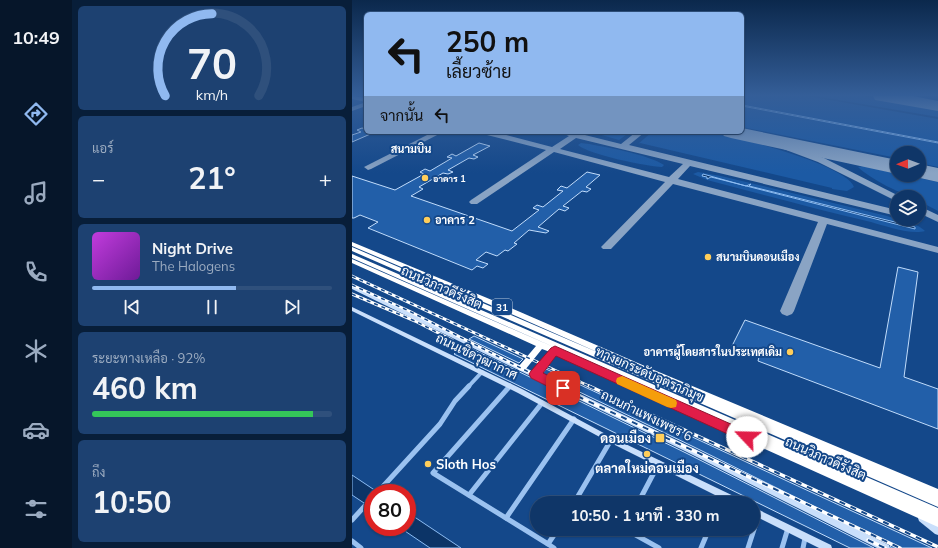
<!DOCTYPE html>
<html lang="th">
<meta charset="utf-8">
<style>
:root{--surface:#0f3668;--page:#1d4171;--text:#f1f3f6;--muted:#9babc0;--line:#2f507c;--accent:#90b9f0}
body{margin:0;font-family:Mulish,Sarabun,sans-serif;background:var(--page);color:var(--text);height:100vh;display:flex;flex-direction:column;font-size:15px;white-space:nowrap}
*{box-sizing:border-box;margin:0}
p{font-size:13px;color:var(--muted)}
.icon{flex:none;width:22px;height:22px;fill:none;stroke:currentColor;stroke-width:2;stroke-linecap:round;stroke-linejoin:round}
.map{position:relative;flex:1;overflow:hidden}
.details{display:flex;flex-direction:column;gap:6px;padding:6px;background:#081e39;width:280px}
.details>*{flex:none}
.hud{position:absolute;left:12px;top:12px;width:380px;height:122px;border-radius:6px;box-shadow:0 1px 3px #0004,0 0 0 1px var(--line);background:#90b9f0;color:#111;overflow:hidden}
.needle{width:26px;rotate:269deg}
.fabs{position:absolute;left:538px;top:146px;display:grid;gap:8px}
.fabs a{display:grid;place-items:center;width:36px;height:36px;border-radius:50%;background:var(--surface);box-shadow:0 1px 3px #0004,0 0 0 1px var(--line);font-size:20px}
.speed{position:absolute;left:12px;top:484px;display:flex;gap:8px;font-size:20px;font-weight:700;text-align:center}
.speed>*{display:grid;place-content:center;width:52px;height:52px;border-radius:50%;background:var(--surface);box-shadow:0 1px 3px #0004,0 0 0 1px var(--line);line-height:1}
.speed .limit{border:6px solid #d22;background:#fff;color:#111}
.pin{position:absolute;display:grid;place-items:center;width:34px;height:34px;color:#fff;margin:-17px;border-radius:8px;box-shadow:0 2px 6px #0006}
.me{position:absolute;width:44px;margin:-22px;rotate:294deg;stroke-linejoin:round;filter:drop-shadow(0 0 3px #0008)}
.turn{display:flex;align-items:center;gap:14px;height:84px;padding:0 16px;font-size:18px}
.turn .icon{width:52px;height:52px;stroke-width:2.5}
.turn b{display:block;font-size:28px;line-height:34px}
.then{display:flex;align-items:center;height:38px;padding:0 16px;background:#0003;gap:8px;font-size:15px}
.big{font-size:30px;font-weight:700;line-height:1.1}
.details .card{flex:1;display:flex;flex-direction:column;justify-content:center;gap:6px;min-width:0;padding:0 14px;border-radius:6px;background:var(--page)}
.details .dial{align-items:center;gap:0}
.dial svg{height:104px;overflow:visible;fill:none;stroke:var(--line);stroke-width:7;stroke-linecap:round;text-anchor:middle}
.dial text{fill:var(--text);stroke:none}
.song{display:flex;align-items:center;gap:12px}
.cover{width:48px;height:48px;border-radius:6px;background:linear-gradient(135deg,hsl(290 70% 55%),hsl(280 70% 35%))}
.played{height:4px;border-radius:2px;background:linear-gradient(90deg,var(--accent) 60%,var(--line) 60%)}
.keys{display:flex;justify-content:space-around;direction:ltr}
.heat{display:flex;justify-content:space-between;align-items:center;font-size:22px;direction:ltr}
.charge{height:6px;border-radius:3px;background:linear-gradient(90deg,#34c759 92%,var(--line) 0)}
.trip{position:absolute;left:178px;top:496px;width:230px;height:40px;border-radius:20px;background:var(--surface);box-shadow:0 1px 3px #0004,0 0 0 1px var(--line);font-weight:700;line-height:40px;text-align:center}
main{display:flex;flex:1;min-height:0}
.dock{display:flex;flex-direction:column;width:72px;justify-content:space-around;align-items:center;background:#06162a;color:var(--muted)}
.dock .icon{width:28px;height:28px}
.dock .selected{color:var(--accent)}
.dock b{font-size:18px;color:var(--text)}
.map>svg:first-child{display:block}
</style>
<main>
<nav class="dock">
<b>10:49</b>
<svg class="icon selected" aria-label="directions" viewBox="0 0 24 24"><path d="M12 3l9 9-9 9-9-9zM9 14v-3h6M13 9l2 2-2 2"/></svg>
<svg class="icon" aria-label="music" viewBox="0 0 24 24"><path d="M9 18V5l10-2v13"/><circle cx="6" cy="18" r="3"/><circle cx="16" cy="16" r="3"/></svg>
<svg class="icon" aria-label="phone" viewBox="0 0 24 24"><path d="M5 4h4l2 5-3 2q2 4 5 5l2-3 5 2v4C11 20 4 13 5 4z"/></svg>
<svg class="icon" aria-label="climate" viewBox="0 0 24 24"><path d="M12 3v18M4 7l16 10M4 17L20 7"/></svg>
<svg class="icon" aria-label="car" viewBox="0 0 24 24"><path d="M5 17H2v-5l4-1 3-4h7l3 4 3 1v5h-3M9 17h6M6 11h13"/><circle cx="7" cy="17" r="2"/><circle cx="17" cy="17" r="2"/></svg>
<svg class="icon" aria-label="filters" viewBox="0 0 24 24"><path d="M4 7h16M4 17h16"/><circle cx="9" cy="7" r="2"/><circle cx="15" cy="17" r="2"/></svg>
</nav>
<section class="details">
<div class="card dial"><svg viewBox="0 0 100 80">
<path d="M14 69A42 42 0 1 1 86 69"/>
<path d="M14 69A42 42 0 0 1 50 6" stroke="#90b9f0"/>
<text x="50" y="56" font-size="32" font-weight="700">70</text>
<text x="50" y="72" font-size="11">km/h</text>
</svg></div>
<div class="card"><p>แอร์</p>
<div class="heat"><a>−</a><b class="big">21°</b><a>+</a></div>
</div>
<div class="card">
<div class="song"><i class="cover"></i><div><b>Night Drive</b><p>The Halogens</p></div></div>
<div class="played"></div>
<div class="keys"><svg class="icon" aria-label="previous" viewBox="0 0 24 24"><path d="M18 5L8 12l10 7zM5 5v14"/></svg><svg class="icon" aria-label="pause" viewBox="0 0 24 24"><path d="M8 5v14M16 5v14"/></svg><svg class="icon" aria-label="next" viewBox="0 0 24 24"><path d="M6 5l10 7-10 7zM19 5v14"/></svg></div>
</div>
<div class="card"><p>ระยะทางเหลือ · 92%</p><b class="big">460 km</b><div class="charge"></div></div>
<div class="card"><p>ถึง</p><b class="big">10:50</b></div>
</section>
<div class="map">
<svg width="586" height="548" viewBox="0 0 586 548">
<rect width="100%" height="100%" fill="#14488a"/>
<g fill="#1c5aa4">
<path d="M390,96h65l131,23v23l-196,-37z"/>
<path d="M463,96h47l76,13v8z"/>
<path d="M390,106l196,37v24l-19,-4v-10h-22v5l-155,-31z"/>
<path d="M239,132h39l-11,8z"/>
<path d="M300,132c17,0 34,-2 51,0 26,2 143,32 151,55l-7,4 -15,-2v-1l-192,-45 -2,1z"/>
<path d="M229,143c18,2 69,12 83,22l-2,2c-17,-1 -72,-12 -84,-22z"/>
<path d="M512,166l33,8v1h7l34,7v29l-19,-10v-4c-15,0 -50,-19 -61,-30z"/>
<path d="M346,172l23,4 162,39c11,3 35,8 42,16 -14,4 -40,-5 -54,-9 -55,-13 -110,-28 -164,-42l-14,-6z"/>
</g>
<g fill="#0c3467" stroke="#8dbdf3">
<path d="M390,105l196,37v1l-196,-37z"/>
<path d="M351,174l43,12 5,-2 -2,2 166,41v2l-204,-52 -4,2v-2l-5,-1z"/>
<path d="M0,475l27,18h-6v16l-21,-14z"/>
<path d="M55,512l54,36h-31l-31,-21h8z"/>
</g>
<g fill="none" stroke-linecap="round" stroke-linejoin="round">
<g fill="#8aa4c4" fill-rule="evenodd">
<path d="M0,96l14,2v8l-14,5v-4l14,-5 -14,-3z"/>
<path d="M81,132h10l-72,37 -3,1 -4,-3z"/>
<path d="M130,132h13l57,15 17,-11 -10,-4h14l48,12 15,-12h9l-16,13 268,65v6l-207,-50 -12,13 260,68v6l-111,-29 -33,87 -2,3 -5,2 -5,-2 -2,-3 38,-89 -145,-38 -62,65h-8l-2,-2 2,-2 62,-63 -111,-30 -77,52h-6l-2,-2 2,-2 75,-50 -63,-16zM224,138l107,26 -14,13 -109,-28z"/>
<path d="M386,132h4l42,11 40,15 77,39h-4v4l-3,-1 -76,-38 -40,-15 -40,-11z"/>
<path d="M567,206l19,9v7l-19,-9z"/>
</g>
<g fill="#8aa4c4" fill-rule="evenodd">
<path d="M521,96h40l25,5v10l-57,-10 -6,-1z"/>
<path d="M390,128l155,32v14l-166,-36 -7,-2 -3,-4h21z"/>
<path d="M567,164l19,4v14l-27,-6 8,-1z"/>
</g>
</g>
<g fill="#225fa9" stroke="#c1dcfb">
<path d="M10,128l4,1v3h9l-23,10v-7l9,-3 -4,-2z"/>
<path d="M127,143l11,3 -17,9 5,2 -4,2 -5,-1 -21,12 5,2 -5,2 -5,-1 -24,14 4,2 -12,7 101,35 27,-21 -6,-2 4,-3 6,2 20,-16 -6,-1 4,-4 6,2 20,-16 13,3 -14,12 5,2 -4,3 -5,-1 -19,15 6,2 -4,3 -6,-2 -21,18 11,4 -3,2 -17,-3 -15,13 3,1 -9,7 -3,-1 -8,6 -11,-4 -10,8 12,4 -5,4 -6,-2 -5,4 -104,-42 10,-6 -18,-7 -6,3h-2v-42l43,14 29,-16 -4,-2 5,-3 5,2 22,-13 -5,-1 5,-3 4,2z"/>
<path d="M546,267l20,5 -14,105 34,12v40l-180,-68 1,-4 -27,-11 13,-26 135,48z"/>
<path d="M122,336l49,23 -4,4 -50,-24z"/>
<path d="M112,345l222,108 188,95h-24l-396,-194z"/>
<path d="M194,369l254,118 132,61h-41l-1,-4 -196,-97 -152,-73z"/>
</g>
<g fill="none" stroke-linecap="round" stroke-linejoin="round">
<path stroke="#9bc2f0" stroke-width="4" d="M116,387l14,-15"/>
<g stroke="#9bc2f0" stroke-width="5">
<path d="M158,386l-77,87 115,71 10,-15"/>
<path d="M25,493l63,-69 15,-23 14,-15"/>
<path d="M117,495l73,-92"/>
<path d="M222,503l37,-63"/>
<path d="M286,503l21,-40"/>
<path d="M367,503l3,-8"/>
<path d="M154,518l68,-99"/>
<path d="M0,520l21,-23"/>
<path d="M273,529l34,19"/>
<path d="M0,541l9,7"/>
<path d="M196,544l6,4"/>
<path d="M349,548l8,-19"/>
<path d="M396,548l11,-34"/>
<path d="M430,548l6,-20"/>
<path d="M451,548l2,-10"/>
</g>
<g fill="#c9dffb" fill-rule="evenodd">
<path d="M0,285l341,163 196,97 1,3h-13l-190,-96 -335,-163z"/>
<path d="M0,307l170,82 91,49 129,62 1,3h-12l-122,-61 -91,-49 -166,-82z"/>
<path d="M401,507l78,38 1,3h-13l-66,-33z"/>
<path d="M570,514l3,1 13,11v9l-3,-1 -16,-13 -1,-3 1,-3z"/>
</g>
<g fill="#fff" fill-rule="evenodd">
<path d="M0,242l152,63 150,65 284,119v18l-586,-256v-4l252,108 -104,-46 -148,-63z"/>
<path d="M0,254l586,254v19l-382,-172 -18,21 -3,1 -3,-1 -1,-2 1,-2 18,-20 -8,-3 -17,21 -3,1 -3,-1 -1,-2 1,-2 17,-20 -184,-83v-4l204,89 -204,-90z"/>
</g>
<defs>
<g id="rail-far1">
<path d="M0,276l239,111"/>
<path d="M0,285l57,26 149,76"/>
<path d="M0,294l63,27 37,19"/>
</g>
<g id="rail">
<path d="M204,386l344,162"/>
<path d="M237,386l349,161"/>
<path d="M516,540l17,8"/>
</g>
</defs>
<use href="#rail-far1" stroke="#fff" stroke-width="3"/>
<use href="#rail" stroke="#fff" stroke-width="3.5"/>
<use href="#rail-far1" stroke="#14488a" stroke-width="1.5" stroke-dasharray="4" stroke-linecap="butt"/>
<use href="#rail" stroke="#14488a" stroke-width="2" stroke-dasharray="6" stroke-linecap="butt"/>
</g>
<linearGradient id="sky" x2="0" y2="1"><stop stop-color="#0b284c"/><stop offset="0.55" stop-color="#345e98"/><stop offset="1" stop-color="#345e98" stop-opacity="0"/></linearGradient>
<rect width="586" height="173" fill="url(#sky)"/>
<path fill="#e11d48" stroke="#92132f" d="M203,346l196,87 2,4 -2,4 -4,2 -4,-2 -187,-85 -13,17 24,12 2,3 -2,4 -4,1 -4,-1 -28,-14 -2,-4 2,-3 20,-23z"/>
<path fill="#f59e0b" d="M270,376l54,24 1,3 -1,4 -5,1 -4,-1 -50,-23 -1,-3 1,-3z"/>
<g fill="#ffce5a" stroke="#14488a" stroke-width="1.5">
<circle cx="73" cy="178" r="4"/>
<circle cx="75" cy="220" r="4"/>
<circle cx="356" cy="257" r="4"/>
<circle cx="438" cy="352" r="4"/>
<rect x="303" y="433" width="10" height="10" rx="2"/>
<circle cx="295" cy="454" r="4"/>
<circle cx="76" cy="464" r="4"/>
</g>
<g text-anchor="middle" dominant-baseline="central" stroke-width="4" stroke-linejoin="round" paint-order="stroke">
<g font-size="9" font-weight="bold" fill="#fff" stroke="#14488a" text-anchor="start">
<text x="81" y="178">อาคาร 1</text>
</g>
<rect fill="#14488a" stroke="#b8c8dc" stroke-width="1" x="140" y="299" width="20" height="16" rx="3"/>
<g font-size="10" font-weight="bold" fill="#fff">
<text x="150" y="307">31</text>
</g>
<g font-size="11" font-weight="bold" fill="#fff" stroke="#14488a">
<text x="59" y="149">สนามบิน</text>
</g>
<g font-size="11" font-weight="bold" fill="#fff" stroke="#14488a" text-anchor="start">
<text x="83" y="220">อาคาร 2</text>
<text x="364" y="257">สนามบินดอนเมือง</text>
<text x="430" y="352" text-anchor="end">อาคารผู้โดยสารในประเทศเดิม</text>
</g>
<g font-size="13" fill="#fff" stroke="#14488a">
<text transform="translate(90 287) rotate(24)">ถนนวิภาวดีรังสิต</text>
<text transform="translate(125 356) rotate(26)">ถนนเชิดวุฒากาศ</text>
<text transform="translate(298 374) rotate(24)">ทางยกระดับอุตราภิมุข</text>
<text transform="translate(295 415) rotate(26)">ถนนกำแพงเพชร 6</text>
<text transform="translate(474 458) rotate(24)">ถนนวิภาวดีรังสิต</text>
</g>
<g font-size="13" font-weight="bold" fill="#fff" stroke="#14488a" text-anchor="end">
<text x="299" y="438">ดอนเมือง</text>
<text x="84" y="464" text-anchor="start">Sloth Hos</text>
<text x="295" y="468" text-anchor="middle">ตลาดใหม่ดอนเมือง</text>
</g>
</g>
</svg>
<div class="fabs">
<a><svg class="needle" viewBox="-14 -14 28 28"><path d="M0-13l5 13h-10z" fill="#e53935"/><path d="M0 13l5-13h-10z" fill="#9babc0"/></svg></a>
<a><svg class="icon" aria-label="layers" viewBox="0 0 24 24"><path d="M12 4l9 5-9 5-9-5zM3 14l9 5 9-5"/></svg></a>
</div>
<div class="speed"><div class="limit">80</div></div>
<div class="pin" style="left:211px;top:388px;background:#d93025"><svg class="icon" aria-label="arrive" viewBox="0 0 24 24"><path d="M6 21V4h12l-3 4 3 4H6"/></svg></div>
<svg class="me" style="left:395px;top:437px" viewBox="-20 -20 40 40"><circle r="19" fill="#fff"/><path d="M0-13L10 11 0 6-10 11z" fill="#e11d48"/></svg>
<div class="trip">10:50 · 1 นาที · 330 m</div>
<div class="hud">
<div class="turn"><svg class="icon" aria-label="left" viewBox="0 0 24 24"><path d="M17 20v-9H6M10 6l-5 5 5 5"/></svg><div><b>250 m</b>เลี้ยวซ้าย</div></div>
<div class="then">จากนั้น<svg class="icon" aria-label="left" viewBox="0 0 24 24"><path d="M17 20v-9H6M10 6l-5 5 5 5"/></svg></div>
</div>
</div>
</main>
